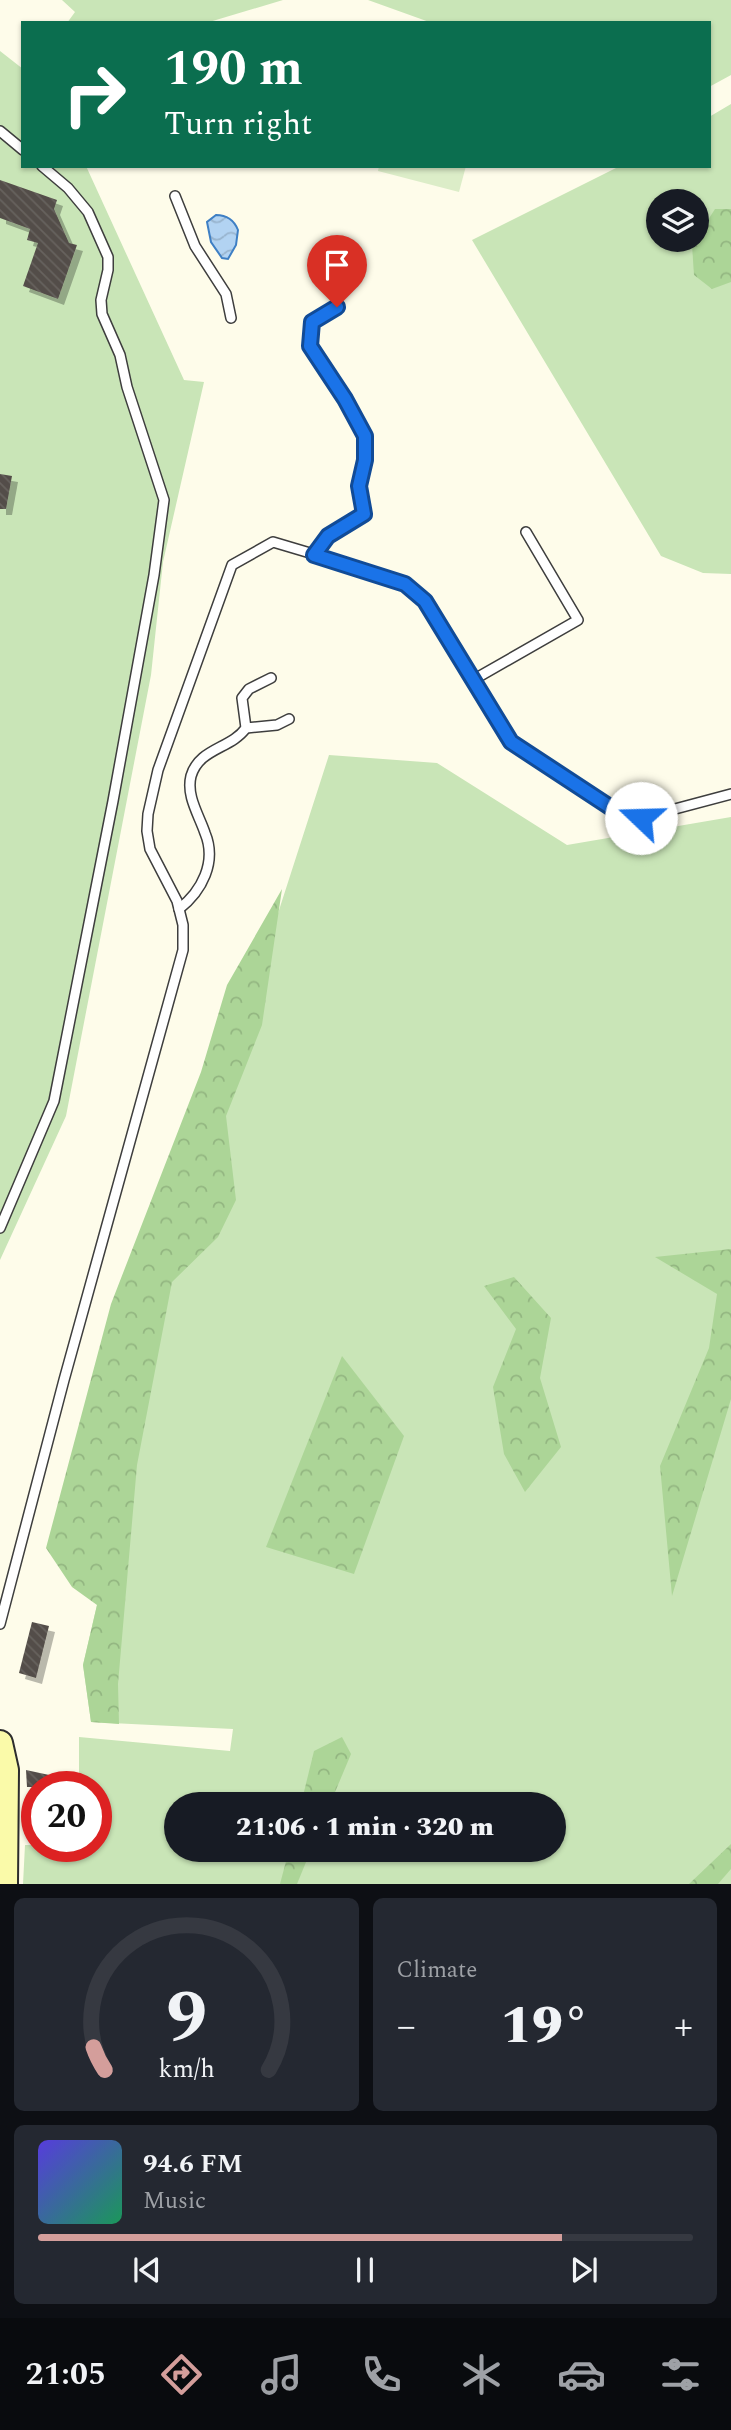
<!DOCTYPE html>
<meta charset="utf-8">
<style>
:root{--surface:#171b24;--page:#242831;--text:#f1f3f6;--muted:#9ea1a6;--line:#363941;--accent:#d49e9b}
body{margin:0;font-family:Spectral,serif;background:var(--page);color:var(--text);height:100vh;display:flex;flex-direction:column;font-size:26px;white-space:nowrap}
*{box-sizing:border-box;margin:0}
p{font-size:23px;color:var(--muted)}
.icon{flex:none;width:38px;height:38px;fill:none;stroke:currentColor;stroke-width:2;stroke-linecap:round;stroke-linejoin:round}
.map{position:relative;height:1884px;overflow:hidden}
.drawer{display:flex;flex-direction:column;gap:14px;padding:14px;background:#0d0f14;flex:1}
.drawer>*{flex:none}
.hud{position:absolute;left:21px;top:21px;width:690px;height:147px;border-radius:0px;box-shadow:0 2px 5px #0004;background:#0b6e4f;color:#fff;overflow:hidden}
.tools{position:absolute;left:646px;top:189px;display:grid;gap:14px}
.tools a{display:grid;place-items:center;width:63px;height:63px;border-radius:50%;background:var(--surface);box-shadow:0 2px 5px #0004;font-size:35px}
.speed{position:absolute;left:21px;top:1771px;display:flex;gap:14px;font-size:35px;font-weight:700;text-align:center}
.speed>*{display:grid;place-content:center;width:91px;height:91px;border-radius:50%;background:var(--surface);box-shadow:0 2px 5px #0004;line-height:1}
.speed .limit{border:10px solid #d22;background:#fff;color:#111}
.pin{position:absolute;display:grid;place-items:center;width:60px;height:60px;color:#fff;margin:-72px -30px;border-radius:50% 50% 50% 0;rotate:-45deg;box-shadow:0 0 7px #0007}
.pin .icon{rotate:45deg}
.me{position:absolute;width:77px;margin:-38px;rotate:291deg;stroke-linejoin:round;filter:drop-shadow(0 0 5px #0008)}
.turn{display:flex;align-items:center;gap:24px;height:147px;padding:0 28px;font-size:32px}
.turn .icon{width:91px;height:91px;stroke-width:2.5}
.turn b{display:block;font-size:49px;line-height:60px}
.big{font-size:52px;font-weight:800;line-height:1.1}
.drawer .widget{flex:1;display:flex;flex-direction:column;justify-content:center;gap:10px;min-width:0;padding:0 24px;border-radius:10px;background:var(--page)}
.drawer .dial{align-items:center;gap:0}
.dial svg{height:182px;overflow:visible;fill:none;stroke:var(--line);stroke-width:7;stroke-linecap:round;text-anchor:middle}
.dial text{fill:var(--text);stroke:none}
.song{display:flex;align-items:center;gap:21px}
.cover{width:84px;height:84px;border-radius:10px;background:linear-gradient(135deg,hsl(250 70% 55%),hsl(150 70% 35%))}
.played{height:7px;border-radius:4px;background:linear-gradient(90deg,var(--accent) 80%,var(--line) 80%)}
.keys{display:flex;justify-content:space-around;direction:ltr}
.heat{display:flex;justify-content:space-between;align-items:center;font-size:38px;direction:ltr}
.drawer .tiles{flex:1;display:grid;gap:14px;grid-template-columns:1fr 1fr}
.widget:last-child{grid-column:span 2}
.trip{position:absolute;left:164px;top:1792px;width:402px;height:70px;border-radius:35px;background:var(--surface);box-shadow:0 2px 5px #0004;font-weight:800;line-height:70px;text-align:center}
.menu{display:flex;height:112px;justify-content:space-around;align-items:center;background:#090b0e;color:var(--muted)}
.menu .icon{width:49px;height:49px}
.menu .current{color:var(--accent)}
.menu b{font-size:32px;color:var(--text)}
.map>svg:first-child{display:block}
</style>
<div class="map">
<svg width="731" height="1884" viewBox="0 0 731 1884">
<defs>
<pattern id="forest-crowns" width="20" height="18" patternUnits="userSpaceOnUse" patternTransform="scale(1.75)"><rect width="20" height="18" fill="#acd597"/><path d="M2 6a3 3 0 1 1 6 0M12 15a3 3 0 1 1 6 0" fill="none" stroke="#93b681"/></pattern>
<pattern id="water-waves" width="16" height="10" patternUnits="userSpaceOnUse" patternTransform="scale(1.75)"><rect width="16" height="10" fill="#b2d3f2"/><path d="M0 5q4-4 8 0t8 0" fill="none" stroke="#98b4ce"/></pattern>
<pattern id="building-back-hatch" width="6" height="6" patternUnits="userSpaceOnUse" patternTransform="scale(1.75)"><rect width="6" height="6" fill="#534d48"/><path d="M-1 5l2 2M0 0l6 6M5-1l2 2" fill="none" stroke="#67625e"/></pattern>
<filter id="shadow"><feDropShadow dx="6" dy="6" stdDeviation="0" flood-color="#0004"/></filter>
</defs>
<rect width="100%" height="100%" fill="#fefcea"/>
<g fill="#c9e5b7" fill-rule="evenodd">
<path d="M62,0h221l-77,23h-139l8,-11z"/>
<path d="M368,0h363v75l-22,12v-64h-277z"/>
<path d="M0,51l23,18v97h63l98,214 20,2 -41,180 -12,113 -85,441 -66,144z"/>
<path d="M731,104v470l-28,-1 -42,-17 -189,-316 148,-74h89v-49zM658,201h38v39h-38z"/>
<path d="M329,755l108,8 130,82 164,-28v1067h-708l2,-39 71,1v-59h-17v-50l151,14 3,-22 -142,-7 -8,-57 14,-60 38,-222 116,-386zM177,1804h378v46h-378z"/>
</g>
<g fill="url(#forest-crowns)">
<path d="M715,209h16v73l-19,7 -18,-14 -2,-30z"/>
<path d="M282,889l-20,136 -36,91 10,84 -18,37 -46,45 -35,183 -19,219 1,40 -28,-2 -8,-57 14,-60 -25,-18 -26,-39 65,-244 90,-232 26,-87z"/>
<path d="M731,1249v150l-59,197 -12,-130 49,-118 8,-54 -62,-37z"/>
<path d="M514,1277l37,41 -11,60 21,69 -36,45 -21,-38 -11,-67 23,-58 -32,-43z"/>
<path d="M342,1356l62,80 -50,138 -88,-27z"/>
<path d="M342,1737l9,17 -21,50h-29l13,-53z"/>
<path d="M731,1844v25l-13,15h-29z"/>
<path d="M289,1850h22l-14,34h-17z"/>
</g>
<path fill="#dcedc8" d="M379,166h87l-7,26 -81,-21z"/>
<path fill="url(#water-waves)" stroke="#3e7fc4" stroke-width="2" d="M216,215c11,0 18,5 22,15l-2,15 -8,14 -6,-1 -11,-16 -4,-20z"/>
<g fill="url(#building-back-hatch)" filter="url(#shadow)">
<path d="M0,180l57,20 -3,9 15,34 8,2 -19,54 -35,-13 15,-43 -11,-3 3,-11 -30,-11z"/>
<path d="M0,474l12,2 -6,33h-6z"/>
<path d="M32,1622l17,4 -13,52 -17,-5z"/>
<path d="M26,1770l51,11 -1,6h-49z"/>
</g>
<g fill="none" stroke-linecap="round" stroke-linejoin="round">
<defs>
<g id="lane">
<path d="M0,131l23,19"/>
<path d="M175,196l20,50 31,48 5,24"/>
<path d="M314,555l14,-19 36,-22 -5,-28 5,-26 1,-24 -20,-37 -35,-53 2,-24 25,-15"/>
<path d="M473,680l105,-60 -52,-88"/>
<path d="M246,728l31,-3 12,-6"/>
<path d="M179,909c23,-18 38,-47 26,-76 -6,-18 -19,-37 -14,-57 8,-28 40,-27 55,-48l-4,-30 7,-9 22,-11"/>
<path d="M0,1228l54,-127 59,-300 41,-226 10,-75 -37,-113 -7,-32 -18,-41 -1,-14 7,-30v-13l-20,-45 -20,-24 -26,-22"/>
<path d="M0,1624l64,-244 119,-430v-25l-6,-24 -27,-52 -3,-18 1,-17 10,-44 74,-205 41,-23 111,33 21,9 20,17 86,141 119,76h11l90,-24"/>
</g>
<path id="secondary" d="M0,1743l6,27 -1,114"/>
</defs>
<use href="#lane" stroke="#3e3e3e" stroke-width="12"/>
<use href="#secondary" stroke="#2d2d2d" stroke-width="28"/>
<use href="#lane" stroke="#fff" stroke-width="9"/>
<use href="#secondary" stroke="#fafaa9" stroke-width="24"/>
</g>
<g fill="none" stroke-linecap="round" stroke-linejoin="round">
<defs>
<path id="route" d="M337,307l-25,15 -2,24 35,53 20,37v24l-6,26 5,28 -36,22 -14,19 91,29 20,17 86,141 108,71 11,5h11"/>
</defs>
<use href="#route" stroke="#114b97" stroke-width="18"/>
<use href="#route" stroke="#1a73e8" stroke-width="12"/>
</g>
</svg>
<div class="tools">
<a><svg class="icon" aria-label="layers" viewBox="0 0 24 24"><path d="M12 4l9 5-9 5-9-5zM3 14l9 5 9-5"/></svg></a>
</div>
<div class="speed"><div class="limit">20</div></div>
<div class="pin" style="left:337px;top:307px;background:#d93025"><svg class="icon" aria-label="arrive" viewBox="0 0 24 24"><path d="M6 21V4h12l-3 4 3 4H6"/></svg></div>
<svg class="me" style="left:641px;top:818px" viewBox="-20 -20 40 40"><circle r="19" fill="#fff"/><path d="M0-13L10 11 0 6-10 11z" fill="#1a73e8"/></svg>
<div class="trip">21:06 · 1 min · 320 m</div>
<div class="hud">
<div class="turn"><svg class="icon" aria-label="right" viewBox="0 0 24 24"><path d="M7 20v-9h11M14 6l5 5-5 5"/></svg><div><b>190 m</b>Turn right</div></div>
</div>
</div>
<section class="drawer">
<div class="tiles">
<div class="widget dial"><svg viewBox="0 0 100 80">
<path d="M14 69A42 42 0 1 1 86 69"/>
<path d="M14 69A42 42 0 0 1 9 59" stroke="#d49e9b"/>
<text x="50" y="56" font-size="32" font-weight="700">9</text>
<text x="50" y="72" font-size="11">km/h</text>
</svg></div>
<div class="widget"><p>Climate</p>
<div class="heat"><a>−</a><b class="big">19°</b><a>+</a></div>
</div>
<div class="widget">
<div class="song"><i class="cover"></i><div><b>94.6 FM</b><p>Music</p></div></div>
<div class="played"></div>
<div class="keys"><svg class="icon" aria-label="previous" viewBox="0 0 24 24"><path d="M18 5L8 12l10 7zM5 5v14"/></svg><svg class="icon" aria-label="pause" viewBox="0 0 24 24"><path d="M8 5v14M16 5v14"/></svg><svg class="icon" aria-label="next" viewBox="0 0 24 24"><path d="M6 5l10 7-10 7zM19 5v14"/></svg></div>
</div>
</div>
</section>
<nav class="menu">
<b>21:05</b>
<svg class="icon current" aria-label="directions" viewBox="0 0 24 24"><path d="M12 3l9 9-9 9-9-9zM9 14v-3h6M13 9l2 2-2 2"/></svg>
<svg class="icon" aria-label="music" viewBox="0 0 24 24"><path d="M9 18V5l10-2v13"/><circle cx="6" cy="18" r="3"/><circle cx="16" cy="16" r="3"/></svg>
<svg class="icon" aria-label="phone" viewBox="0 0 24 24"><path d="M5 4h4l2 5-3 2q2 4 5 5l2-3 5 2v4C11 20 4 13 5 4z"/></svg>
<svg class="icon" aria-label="climate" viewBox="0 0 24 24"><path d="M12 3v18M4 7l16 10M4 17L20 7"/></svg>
<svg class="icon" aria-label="car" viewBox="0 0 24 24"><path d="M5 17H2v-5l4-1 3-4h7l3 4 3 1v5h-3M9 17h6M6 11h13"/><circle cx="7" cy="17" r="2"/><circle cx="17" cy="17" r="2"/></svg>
<svg class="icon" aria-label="filters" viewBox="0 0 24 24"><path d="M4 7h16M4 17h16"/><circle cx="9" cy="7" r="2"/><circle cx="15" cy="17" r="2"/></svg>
</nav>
